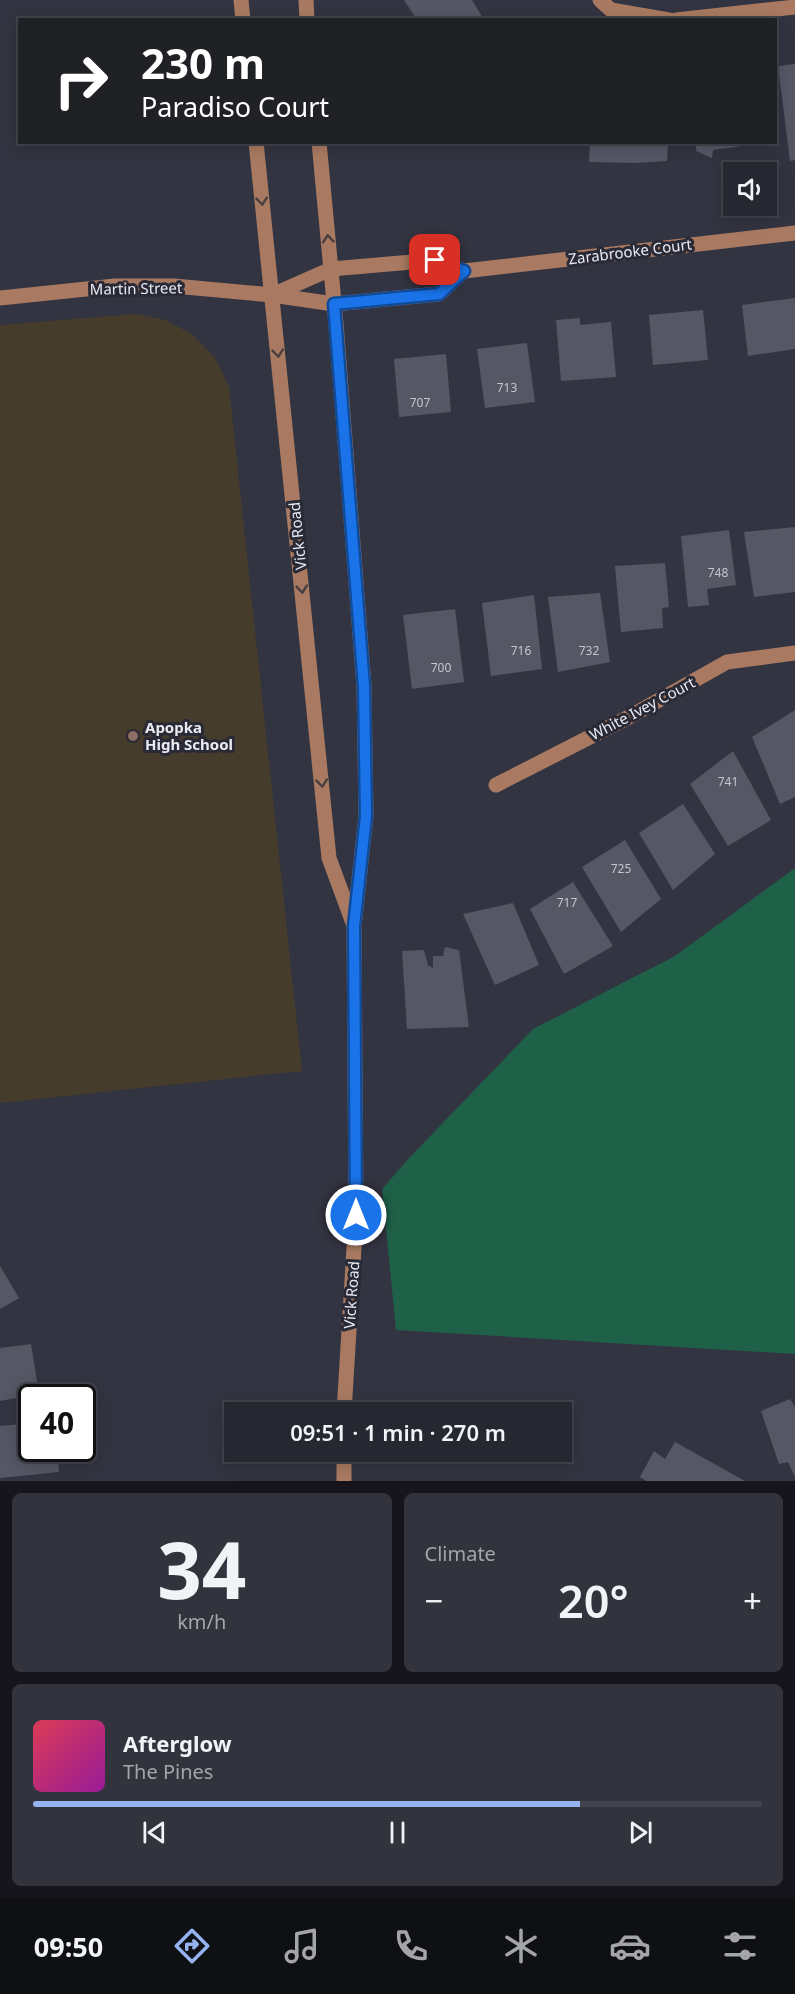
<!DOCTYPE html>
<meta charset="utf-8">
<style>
:root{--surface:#262731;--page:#32333d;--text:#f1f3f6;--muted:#a4a5ab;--line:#42444d;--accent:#95b2f1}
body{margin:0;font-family:"Noto Sans",sans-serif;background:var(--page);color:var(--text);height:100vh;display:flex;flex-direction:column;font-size:22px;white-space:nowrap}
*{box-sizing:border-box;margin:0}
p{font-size:20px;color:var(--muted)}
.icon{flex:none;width:33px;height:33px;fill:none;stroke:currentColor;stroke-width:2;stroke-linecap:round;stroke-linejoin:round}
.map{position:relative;height:1481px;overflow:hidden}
.panel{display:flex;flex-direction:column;gap:12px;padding:12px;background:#15151b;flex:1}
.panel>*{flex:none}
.top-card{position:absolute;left:18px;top:18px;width:759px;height:126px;border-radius:0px;box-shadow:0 3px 15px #0003,0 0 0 2px var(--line);background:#202124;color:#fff;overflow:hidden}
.buttons{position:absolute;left:723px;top:162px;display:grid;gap:12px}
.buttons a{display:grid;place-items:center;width:54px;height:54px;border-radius:0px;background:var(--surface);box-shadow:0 3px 15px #0003,0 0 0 2px var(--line);font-size:30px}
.speed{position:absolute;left:18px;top:1384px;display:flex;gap:12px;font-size:30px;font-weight:700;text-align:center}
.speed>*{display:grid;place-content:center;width:78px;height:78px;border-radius:50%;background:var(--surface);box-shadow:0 3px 15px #0003,0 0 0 2px var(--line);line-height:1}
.speed .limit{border:3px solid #111;border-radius:9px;background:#fff;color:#111}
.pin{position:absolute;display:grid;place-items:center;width:51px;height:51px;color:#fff;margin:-26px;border-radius:12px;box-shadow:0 3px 9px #0006}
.me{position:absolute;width:66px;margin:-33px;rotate:0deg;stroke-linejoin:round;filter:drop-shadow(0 0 4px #0008)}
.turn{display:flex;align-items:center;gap:21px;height:126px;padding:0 24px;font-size:27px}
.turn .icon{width:78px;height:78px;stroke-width:2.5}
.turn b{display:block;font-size:42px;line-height:51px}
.big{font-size:45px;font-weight:600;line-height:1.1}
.panel .widget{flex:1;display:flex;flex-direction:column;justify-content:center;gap:9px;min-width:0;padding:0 21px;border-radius:9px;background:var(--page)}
.panel .dial{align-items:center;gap:0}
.dial b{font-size:78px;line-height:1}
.song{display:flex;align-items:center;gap:18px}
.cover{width:72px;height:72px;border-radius:9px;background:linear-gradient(135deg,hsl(350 70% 55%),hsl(300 70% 35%))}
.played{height:6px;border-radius:3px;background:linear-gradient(90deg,var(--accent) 75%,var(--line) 75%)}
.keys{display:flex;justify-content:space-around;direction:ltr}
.heat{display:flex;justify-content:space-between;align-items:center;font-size:33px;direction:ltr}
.panel .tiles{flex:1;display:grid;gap:12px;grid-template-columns:1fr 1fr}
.widget:last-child{grid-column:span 2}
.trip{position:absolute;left:224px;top:1402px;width:348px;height:60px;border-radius:0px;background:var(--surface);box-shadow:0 3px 15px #0003,0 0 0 2px var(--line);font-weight:600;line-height:60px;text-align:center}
.menu{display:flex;height:96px;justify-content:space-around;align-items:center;background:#0f1014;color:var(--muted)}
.menu .icon{width:42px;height:42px}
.menu .selected{color:var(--accent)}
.menu b{font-size:27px;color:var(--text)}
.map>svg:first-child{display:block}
</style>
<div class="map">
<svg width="795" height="1481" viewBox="0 0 795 1481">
<rect width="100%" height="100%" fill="#333441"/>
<path fill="#453c2b" d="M135,314l31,6 27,15 22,23 14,29 73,684 -302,32v-778z"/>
<path fill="#1f6048" d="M795,868v486l-399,-24 -14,-141 29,-33 122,-127 142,-73z"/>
<g fill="#555765">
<path d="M404,0h68l12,20h-67z"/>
<path d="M795,64v96l-5,1 -12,-95z"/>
<path d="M590,142h78l-1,19 -31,2 -47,-1z"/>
<path d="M696,142h60v2l-43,6 -1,8 -16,-7z"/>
<path d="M795,298v51l-47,7 -6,-51z"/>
<path d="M703,310l5,50 -55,5 -4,-50z"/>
<path d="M580,318v7l31,-3 5,55 -55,4 -5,-61z"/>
<path d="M527,343l8,59 -50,6 -8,-59z"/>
<path d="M446,354l5,58 -52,5 -5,-58z"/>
<path d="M795,527v65l-41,5 -10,-65z"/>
<path d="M729,530l7,55 -29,4 2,16 -21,2 -7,-71z"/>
<path d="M665,563l4,44 -7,1 1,20 -42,4 -6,-66z"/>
<path d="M600,593l10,69 -52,10 -10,-75z"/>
<path d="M534,595l8,74 -51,7 -9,-73z"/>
<path d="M455,609l9,73 -52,7 -9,-74z"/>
<path d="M795,710v87l-15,7 -28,-67z"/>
<path d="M733,751l38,69 -43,26 -38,-62z"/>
<path d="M683,804l32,50 -42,36 -34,-57z"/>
<path d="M625,840l36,59 -40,33 -39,-65z"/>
<path d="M573,882l40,64 -49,28 -34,-65z"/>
<path d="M513,903l26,62 -44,20 -32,-71z"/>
<path d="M445,947l14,3 10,77 -62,2 -5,-78 22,-1 4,15 5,3v-12h10z"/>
<path d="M0,1266l19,32 -19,11z"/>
<path d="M31,1344l8,50 -39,7v-53z"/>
<path d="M790,1399l5,8v70l-7,-15 -9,2 -18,-53z"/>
<path d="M32,1423v26h25l2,23 -59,6v-52z"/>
<path d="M675,1442l70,39h-99l-6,-4 14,-26 11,8z"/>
</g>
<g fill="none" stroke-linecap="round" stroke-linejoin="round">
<g stroke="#a97a61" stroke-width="15">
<path d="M241,0l2,20"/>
<path d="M306,0l1,20"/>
<path d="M600,0l11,10 58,10"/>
<path d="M676,20l119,-13"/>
<path d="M256,142l73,716 24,65"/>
<path d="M319,142l17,182 28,362 2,130 -12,110 2,289 -12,198"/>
<path d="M272,295l59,-26 104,-9 29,11 331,-38"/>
<path d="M0,298l115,-12h59l98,9 62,9 105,-10 25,-23"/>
<path d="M496,785l133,-68 98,-55 68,-9"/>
<path d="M344,1452v29"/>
</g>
</g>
<defs><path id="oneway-chevron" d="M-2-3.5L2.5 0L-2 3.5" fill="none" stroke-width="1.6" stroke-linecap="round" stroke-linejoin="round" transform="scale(1.5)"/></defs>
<g stroke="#493e41">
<use href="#oneway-chevron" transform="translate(262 201) rotate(84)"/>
<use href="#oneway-chevron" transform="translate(328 239) rotate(-95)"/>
<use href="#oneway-chevron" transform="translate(278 353) rotate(84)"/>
<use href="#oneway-chevron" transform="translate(302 589) rotate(84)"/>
<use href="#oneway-chevron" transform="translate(322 783) rotate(84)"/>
</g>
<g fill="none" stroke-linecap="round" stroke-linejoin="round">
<defs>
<path id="route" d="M356,1215l-2,-289 12,-110 -2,-130 -30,-382 105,-10 25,-23 -29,-11"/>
</defs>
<use href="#route" stroke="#114b97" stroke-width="15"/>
<use href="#route" stroke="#1a73e8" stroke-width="10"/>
</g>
<circle fill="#8d6e63" stroke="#292a36" stroke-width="2" cx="133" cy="736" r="6"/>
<g text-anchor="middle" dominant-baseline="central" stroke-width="6" stroke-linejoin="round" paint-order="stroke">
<g font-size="12" fill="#c4c5cf">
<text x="507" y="387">713</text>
<text x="420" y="402">707</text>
<text x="718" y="572">748</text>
<text x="521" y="650">716</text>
<text x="589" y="650">732</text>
<text x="441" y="667">700</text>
<text x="728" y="781">741</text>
<text x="621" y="868">725</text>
<text x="567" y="902">717</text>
</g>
<g font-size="15" fill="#e9eaf2" stroke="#292a36">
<text transform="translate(630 251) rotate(-7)">Zarabrooke Court</text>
<text transform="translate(136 288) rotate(-1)">Martin Street</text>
<text transform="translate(297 536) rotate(-96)">Vick Road</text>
<text transform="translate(642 708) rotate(-28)">White Ivey Court</text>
<text transform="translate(351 1295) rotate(-86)">Vick Road</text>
</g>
<g font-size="15" font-weight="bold" fill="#e9eaf2" stroke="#292a36" text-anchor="start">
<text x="145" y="727">Apopka<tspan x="145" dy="17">High School</tspan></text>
</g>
</g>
</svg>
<div class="buttons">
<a><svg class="icon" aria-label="sound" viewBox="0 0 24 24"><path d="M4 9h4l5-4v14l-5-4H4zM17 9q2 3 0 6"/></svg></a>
</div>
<div class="speed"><div class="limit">40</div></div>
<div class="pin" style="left:435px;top:260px;background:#d93025"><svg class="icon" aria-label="arrive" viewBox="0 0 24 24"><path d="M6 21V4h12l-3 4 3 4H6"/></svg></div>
<svg class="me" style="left:356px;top:1215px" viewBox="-20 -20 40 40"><circle r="17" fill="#1a73e8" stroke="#fff" stroke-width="3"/><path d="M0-11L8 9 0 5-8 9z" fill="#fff"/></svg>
<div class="trip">09:51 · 1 min · 270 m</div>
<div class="top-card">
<div class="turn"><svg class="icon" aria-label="right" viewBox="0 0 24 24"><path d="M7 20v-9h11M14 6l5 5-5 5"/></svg><div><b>230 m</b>Paradiso Court</div></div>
</div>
</div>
<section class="panel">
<div class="tiles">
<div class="widget dial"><b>34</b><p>km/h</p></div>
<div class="widget"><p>Climate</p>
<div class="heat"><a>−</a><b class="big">20°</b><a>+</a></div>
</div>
<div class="widget">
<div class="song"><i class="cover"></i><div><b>Afterglow</b><p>The Pines</p></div></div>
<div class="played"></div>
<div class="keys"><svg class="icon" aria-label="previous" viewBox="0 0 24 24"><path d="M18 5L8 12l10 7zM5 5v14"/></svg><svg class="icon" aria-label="pause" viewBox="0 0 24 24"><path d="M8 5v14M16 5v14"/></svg><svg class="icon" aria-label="next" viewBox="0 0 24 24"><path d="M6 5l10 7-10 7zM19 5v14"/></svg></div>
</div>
</div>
</section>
<nav class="menu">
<b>09:50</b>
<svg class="icon selected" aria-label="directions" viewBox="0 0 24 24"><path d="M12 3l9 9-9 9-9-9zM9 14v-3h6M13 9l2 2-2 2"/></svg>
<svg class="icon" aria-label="music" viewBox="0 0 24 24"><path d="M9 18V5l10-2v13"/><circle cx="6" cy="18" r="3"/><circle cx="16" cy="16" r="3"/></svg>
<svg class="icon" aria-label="phone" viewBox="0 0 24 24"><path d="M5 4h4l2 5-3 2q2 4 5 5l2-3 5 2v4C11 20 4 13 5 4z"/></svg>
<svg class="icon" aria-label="climate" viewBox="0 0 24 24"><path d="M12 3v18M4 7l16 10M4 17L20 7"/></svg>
<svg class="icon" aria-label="car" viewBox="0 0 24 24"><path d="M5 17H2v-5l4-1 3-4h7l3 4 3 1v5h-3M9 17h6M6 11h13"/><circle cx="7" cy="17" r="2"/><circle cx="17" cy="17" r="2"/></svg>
<svg class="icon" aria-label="filters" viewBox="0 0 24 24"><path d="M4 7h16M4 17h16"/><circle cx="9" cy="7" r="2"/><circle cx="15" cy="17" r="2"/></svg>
</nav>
